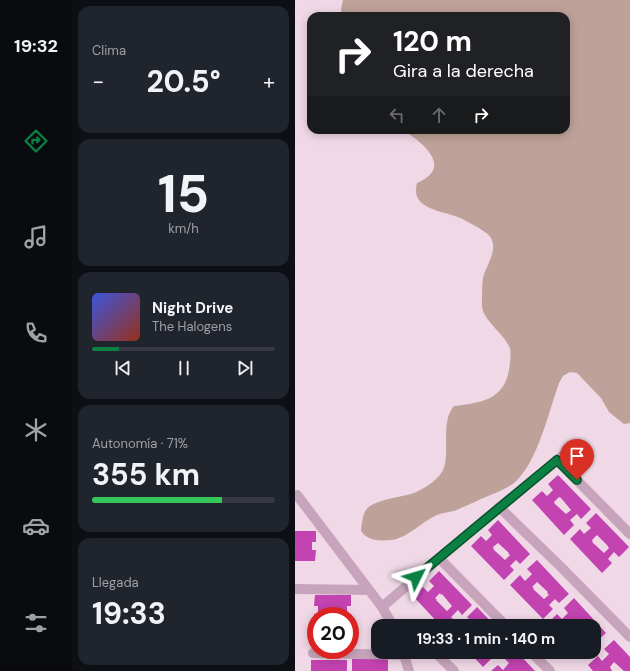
<!DOCTYPE html>
<html lang="es">
<meta charset="utf-8">
<style>
:root{--surface:#171b24;--page:#20242c;--text:#f1f3f6;--muted:#9ea1a6;--line:#363941;--accent:#0b8043}
body{margin:0;font-family:"DM Sans",sans-serif;background:var(--page);color:var(--text);height:100vh;display:flex;flex-direction:column;font-size:15px;white-space:nowrap}
*{box-sizing:border-box;margin:0}
p{font-size:13px;color:var(--muted)}
.icon{flex:none;width:22px;height:22px;fill:none;stroke:currentColor;stroke-width:2;stroke-linecap:round;stroke-linejoin:round}
.map{position:relative;flex:1;overflow:hidden}
.drawer{display:flex;flex-direction:column;gap:6px;padding:6px;background:#0d0f14;width:223px}
.drawer>*{flex:none}
.top-card{position:absolute;left:12px;top:12px;width:263px;height:122px;border-radius:12px;box-shadow:0 2px 10px #0003;background:#202124;color:#fff;overflow:hidden}
.speed{position:absolute;left:12px;top:607px;display:flex;gap:8px;font-size:20px;font-weight:700;text-align:center}
.speed>*{display:grid;place-content:center;width:52px;height:52px;border-radius:50%;background:var(--surface);box-shadow:0 2px 10px #0003;line-height:1}
.speed .limit{border:6px solid #d22;background:#fff;color:#111}
.pin{position:absolute;display:grid;place-items:center;width:34px;height:34px;color:#fff;margin:-41px -17px;border-radius:50% 50% 50% 0;rotate:-45deg;box-shadow:0 0 4px #0007}
.pin .icon{rotate:45deg}
.me{position:absolute;width:44px;margin:-22px;rotate:50deg;stroke-linejoin:round;filter:drop-shadow(0 0 3px #0008)}
.turn{display:flex;align-items:center;gap:14px;height:84px;padding:0 20px;font-size:18px}
.turn .icon{width:52px;height:52px;stroke-width:2.5}
.turn b{display:block;font-size:28px;line-height:34px}
.lanes{display:flex;align-items:center;height:38px;padding:0 20px;background:#0003;justify-content:center;gap:20px;direction:ltr}
.lanes .off{opacity:.35}
.big{font-size:30px;font-weight:700;line-height:1.1}
.drawer .tile{flex:1;display:flex;flex-direction:column;justify-content:center;gap:6px;min-width:0;padding:0 14px;border-radius:12px;background:var(--page)}
.drawer .dial{align-items:center;gap:0}
.dial b{font-size:52px;line-height:1}
.song{display:flex;align-items:center;gap:12px}
.cover{width:48px;height:48px;border-radius:6px;background:linear-gradient(135deg,hsl(230 70% 55%),hsl(10 70% 35%))}
.played{height:4px;border-radius:2px;background:linear-gradient(90deg,var(--accent) 15%,var(--line) 15%)}
.keys{display:flex;justify-content:space-around;direction:ltr}
.heat{display:flex;justify-content:space-between;align-items:center;font-size:22px;direction:ltr}
.charge{height:6px;border-radius:3px;background:linear-gradient(90deg,#34c759 71%,var(--line) 0)}
.trip{position:absolute;left:76px;top:619px;width:230px;height:40px;border-radius:12px;background:var(--surface);box-shadow:0 2px 10px #0003;font-weight:700;line-height:40px;text-align:center}
main{display:flex;flex:1;min-height:0}
.dock{display:flex;flex-direction:column;width:72px;justify-content:space-around;align-items:center;background:#090b0e;color:var(--muted)}
.dock .icon{width:28px;height:28px}
.dock .current{color:var(--accent)}
.dock b{font-size:18px;color:var(--text)}
.map>svg:first-child{display:block}
</style>
<main>
<nav class="dock">
<b>19:32</b>
<svg class="icon current" aria-label="directions" viewBox="0 0 24 24"><path d="M12 3l9 9-9 9-9-9zM9 14v-3h6M13 9l2 2-2 2"/></svg>
<svg class="icon" aria-label="music" viewBox="0 0 24 24"><path d="M9 18V5l10-2v13"/><circle cx="6" cy="18" r="3"/><circle cx="16" cy="16" r="3"/></svg>
<svg class="icon" aria-label="phone" viewBox="0 0 24 24"><path d="M5 4h4l2 5-3 2q2 4 5 5l2-3 5 2v4C11 20 4 13 5 4z"/></svg>
<svg class="icon" aria-label="climate" viewBox="0 0 24 24"><path d="M12 3v18M4 7l16 10M4 17L20 7"/></svg>
<svg class="icon" aria-label="car" viewBox="0 0 24 24"><path d="M5 17H2v-5l4-1 3-4h7l3 4 3 1v5h-3M9 17h6M6 11h13"/><circle cx="7" cy="17" r="2"/><circle cx="17" cy="17" r="2"/></svg>
<svg class="icon" aria-label="filters" viewBox="0 0 24 24"><path d="M4 7h16M4 17h16"/><circle cx="9" cy="7" r="2"/><circle cx="15" cy="17" r="2"/></svg>
</nav>
<section class="drawer">
<div class="tile"><p>Clima</p>
<div class="heat"><a>−</a><b class="big">20.5°</b><a>+</a></div>
</div>
<div class="tile dial"><b>15</b><p>km/h</p></div>
<div class="tile">
<div class="song"><i class="cover"></i><div><b>Night Drive</b><p>The Halogens</p></div></div>
<div class="played"></div>
<div class="keys"><svg class="icon" aria-label="previous" viewBox="0 0 24 24"><path d="M18 5L8 12l10 7zM5 5v14"/></svg><svg class="icon" aria-label="pause" viewBox="0 0 24 24"><path d="M8 5v14M16 5v14"/></svg><svg class="icon" aria-label="next" viewBox="0 0 24 24"><path d="M6 5l10 7-10 7zM19 5v14"/></svg></div>
</div>
<div class="tile"><p>Autonomía · 71%</p><b class="big">355 km</b><div class="charge"></div></div>
<div class="tile"><p>Llegada</p><b class="big">19:33</b></div>
</section>
<div class="map">
<svg width="335" height="671" viewBox="0 0 335 671">
<rect width="100%" height="100%" fill="#f0d8e6"/>
<path fill="#bea198" d="M48,0h287v423l-6,1 -15,-12 -8,-14 -24,-25 -7,-1 -7,4 -4,7c-10,28 -20,73 -40,95 -10,12 -28,16 -42,23 -8,3 -15,7 -23,10 -6,1 -12,2 -17,4 -16,7 -29,23 -46,25 -12,1 -23,1 -30,-9 1,-7 1,-15 5,-21 6,-10 36,-13 48,-17 9,-4 19,-10 25,-17 15,-15 -1,-52 15,-70 26,-3 50,-6 55,-36 1,-7 3,-18 0,-24 -7,-14 -26,-26 -27,-40 0,-9 0,-20 1,-28 3,-13 15,-26 8,-40 -2,-4 -8,-7 -12,-10 -8,-4 -15,-9 -24,-12 -16,-6 -45,-8 -38,-33 37,-16 6,-40 -14,-53h163v-114h-224l-1,-7z"/>
<g fill="#c343b1" fill-rule="evenodd">
<path d="M263,475l33,34 -10,10 -4,-5 -7,6 4,5 -10,10 -32,-35 10,-9 5,5 6,-6 -5,-6zM264,497l2,1 10,12 -5,4 -11,-10 -1,-2z"/>
<path d="M301,513l33,34 -10,10 -5,-5 -6,7 4,4 -10,10 -32,-34 10,-10 4,5 7,-6 -5,-5zM302,535l10,10 2,3 -5,5 -12,-11h1l-1,-2z"/>
<path d="M203,520l32,34 -10,10 -4,-4 -6,6 4,4 -10,10 -33,-34 10,-10 5,5 6,-6 -4,-5zM203,543l11,10h-1l2,2 -5,5 -11,-10 -1,-3z"/>
<path d="M0,531h21v11h-4v8h4l-1,11h-20z"/>
<path d="M242,560l32,34 -10,9 -4,-4 -6,6 4,4 -10,10 -33,-34 10,-10 5,6 7,-7 -5,-5zM242,582l11,10 -1,1 2,2 -5,4 -11,-10 1,-1 -2,-1z"/>
<path d="M144,571l33,34 -10,10 -4,-5 -7,7 4,4 -5,5h-9l-28,-30 10,-9 5,5 6,-6 -5,-5zM145,593l1,2 1,-1 10,12 -5,5 -11,-11h1l-2,-2z"/>
<path d="M20,595h36v11h-4v8h4v2h-35v9h-2v-11h4v-8h-4z"/>
<path d="M279,598l32,35 -10,9 -2,-2v-14h-14l-6,-5 -5,5h-20l-2,-2 10,-10 5,5 6,-6 -4,-5z"/>
<path d="M182,607l18,19h-27l4,-4 -5,-5z"/>
<path d="M319,640l16,17v14h-6l-10,-9 -4,5 2,4h-19l-5,-6 10,-9 4,5 7,-7 -5,-5z"/>
<path d="M174,652h21l-1,1 4,4 -10,10z"/>
<path d="M216,652h6l18,19h-44l7,-6 5,5 6,-7 -5,-5z"/>
<path d="M279,652h12l-7,6z"/>
<rect x="57" y="659" width="36" height="12"/>
<rect x="16" y="660" width="36" height="11"/>
</g>
<g fill="none" stroke-linecap="round" stroke-linejoin="round">
<g stroke="#c7a4bb" stroke-width="10">
<path d="M262,460l73,74"/>
<path d="M2,495l85,112 11,19"/>
<path d="M204,507l62,60 69,70"/>
<path d="M144,558l67,68"/>
<path d="M0,589l73,1"/>
<path d="M87,607l96,-82 99,-81"/>
<path d="M108,652l6,19"/>
<path d="M140,652l19,19"/>
<path d="M236,652l19,19"/>
<path d="M18,653l91,2"/>
</g>
</g>
<g fill="none" stroke-linecap="round" stroke-linejoin="round">
<defs>
<path id="route" d="M121,577l141,-117 20,20"/>
</defs>
<use href="#route" stroke="#07532c" stroke-width="10"/>
<use href="#route" stroke="#0b8043" stroke-width="7"/>
</g>
</svg>
<div class="speed"><div class="limit">20</div></div>
<div class="pin" style="left:282px;top:480px;background:#d93025"><svg class="icon" aria-label="arrive" viewBox="0 0 24 24"><path d="M6 21V4h12l-3 4 3 4H6"/></svg></div>
<svg class="me" style="left:121px;top:577px" viewBox="-20 -20 40 40"><path d="M0-17L14 15 0 8-14 15z" fill="#0b8043" stroke="#fff" stroke-width="4"/></svg>
<div class="trip">19:33 · 1 min · 140 m</div>
<div class="top-card">
<div class="turn"><svg class="icon" aria-label="right" viewBox="0 0 24 24"><path d="M7 20v-9h11M14 6l5 5-5 5"/></svg><div><b>120 m</b>Gira a la derecha</div></div>
<div class="lanes"><svg class="icon off" aria-label="left" viewBox="0 0 24 24"><path d="M17 20v-9H6M10 6l-5 5 5 5"/></svg><svg class="icon off" aria-label="ahead" viewBox="0 0 24 24"><path d="M12 20V5M6 11l6-6 6 6"/></svg><svg class="icon" aria-label="right" viewBox="0 0 24 24"><path d="M7 20v-9h11M14 6l5 5-5 5"/></svg></div>
</div>
</div>
</main>
